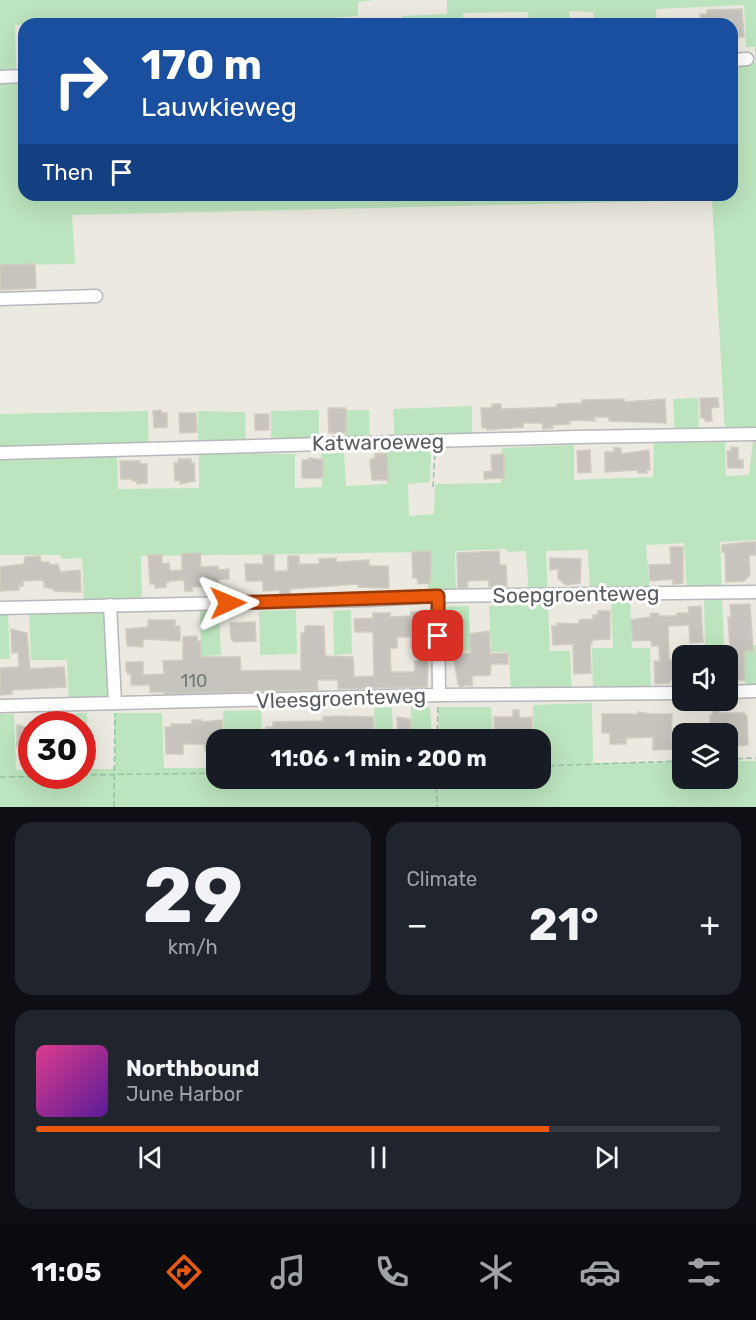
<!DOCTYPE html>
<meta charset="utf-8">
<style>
:root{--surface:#171b24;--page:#20242c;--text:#f1f3f6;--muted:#9ea1a6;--line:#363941;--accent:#ea580c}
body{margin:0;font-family:Rubik,sans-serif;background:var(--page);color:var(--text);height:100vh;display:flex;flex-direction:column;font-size:22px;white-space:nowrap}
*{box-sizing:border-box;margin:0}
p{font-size:20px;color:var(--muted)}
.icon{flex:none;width:33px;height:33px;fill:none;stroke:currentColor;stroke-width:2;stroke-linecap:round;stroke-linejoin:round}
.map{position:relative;height:807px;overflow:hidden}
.drawer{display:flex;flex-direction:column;gap:15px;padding:15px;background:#0d0f14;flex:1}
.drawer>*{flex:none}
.hud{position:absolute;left:18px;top:18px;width:720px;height:183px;border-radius:18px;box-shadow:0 6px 24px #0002;background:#1a4fa0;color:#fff;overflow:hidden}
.fabs{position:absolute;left:672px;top:645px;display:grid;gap:12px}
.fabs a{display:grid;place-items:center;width:66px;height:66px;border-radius:12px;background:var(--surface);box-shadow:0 6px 24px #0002;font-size:30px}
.speed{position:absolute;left:18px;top:711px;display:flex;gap:12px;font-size:30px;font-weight:700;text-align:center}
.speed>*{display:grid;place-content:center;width:78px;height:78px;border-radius:50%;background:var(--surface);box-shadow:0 6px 24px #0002;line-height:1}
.speed .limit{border:9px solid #d22;background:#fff;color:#111}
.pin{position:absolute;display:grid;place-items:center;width:51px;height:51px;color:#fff;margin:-26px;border-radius:12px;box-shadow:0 3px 9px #0006}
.me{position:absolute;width:66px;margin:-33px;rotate:89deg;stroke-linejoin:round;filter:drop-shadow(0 0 4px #0008)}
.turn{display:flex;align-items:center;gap:21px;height:126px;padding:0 24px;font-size:27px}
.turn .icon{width:78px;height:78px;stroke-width:2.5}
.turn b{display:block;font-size:42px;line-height:51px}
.then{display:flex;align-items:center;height:57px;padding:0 24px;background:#0003;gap:12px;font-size:22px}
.big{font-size:45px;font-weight:700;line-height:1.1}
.drawer .tile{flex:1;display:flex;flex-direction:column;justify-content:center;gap:9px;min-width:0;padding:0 21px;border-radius:18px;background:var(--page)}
.drawer .dial{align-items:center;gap:0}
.dial b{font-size:78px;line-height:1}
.song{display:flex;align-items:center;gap:18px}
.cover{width:72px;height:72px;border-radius:9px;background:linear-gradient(135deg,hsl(330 70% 55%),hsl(270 70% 35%))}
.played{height:6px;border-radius:3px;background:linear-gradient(90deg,var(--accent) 75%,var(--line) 75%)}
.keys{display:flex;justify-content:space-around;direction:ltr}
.heat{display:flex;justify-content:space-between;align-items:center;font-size:33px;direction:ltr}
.drawer .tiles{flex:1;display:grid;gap:15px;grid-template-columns:1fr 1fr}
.tile:last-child{grid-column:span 2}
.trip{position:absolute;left:206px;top:729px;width:345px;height:60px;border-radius:18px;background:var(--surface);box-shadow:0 6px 24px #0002;font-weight:700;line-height:60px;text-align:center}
.menu{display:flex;height:96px;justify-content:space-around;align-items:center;background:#090b0e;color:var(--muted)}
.menu .icon{width:42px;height:42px}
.menu .active{color:var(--accent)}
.menu b{font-size:27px;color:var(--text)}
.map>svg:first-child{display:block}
</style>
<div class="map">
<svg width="756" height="807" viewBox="0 0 756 807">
<rect width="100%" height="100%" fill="#eceae0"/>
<g fill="#bce4be">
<path d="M0,0h375l-17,2v14l-41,3v5h-20v-5l-44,1v4h-19v-3l-219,4 1,49h-16z"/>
<path d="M447,0h309v432l-31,2 -13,-234 -640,15 3,49 -75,1v-185h24v115h708v-133h23v-15h-9l-2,-42 -88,4v15h-62l-1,-12 -24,-1 1,13h-41l-1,-12 -65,1v11h-61v-8l45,-2z"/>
<path d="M698,398l1,37h-24l-2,-36z"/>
<path d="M472,406v37l-77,2 -2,-36z"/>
<path d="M319,410v36l-48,1v-36z"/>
<path d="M344,410h25l1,35 -25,1z"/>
<path d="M148,411l1,36 -149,4v-37z"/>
<path d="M198,411l47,1 1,35 -48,1z"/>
<path d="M753,441h3v99l-36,2 2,51 -35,1 -3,-51 -38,2 4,50 -60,2 -2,-47 -42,1 2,48h-19l-3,-48 -18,1 -1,-3 -52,2 1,50h-28l-1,-49 -286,4 1,50 -58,1 -2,-49 -20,1 -1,-4h-61v-98l117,-2 1,34 81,-1v-35l96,1v34l27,-1 -1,-34h23l2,33 41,-2 -1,-33 45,-1 -1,32 -22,2 1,32 25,-2 1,-30 66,-1 1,-35 72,-3v35l79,-3 1,-34 71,-1 1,34 23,-1z"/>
<path d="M722,598l2,47 -18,1v10l-17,-1 -1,-8 17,-1 -1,-47z"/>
<path d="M611,602h19l2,46h18l1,47 -58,2 -1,-49h21z"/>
<path d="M548,604l2,47h20l2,46 -61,3 -2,-48h-18l-2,-46z"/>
<path d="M469,606l1,45h-33l5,-44z"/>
<path d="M296,610l1,44 -37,1 -1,-44z"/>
<path d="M351,610l1,44 -18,1 -1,-44z"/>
<path d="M200,611h19l2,44 -20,1z"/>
<path d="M104,612l4,7 1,79 -40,9 -2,-47h-36l-2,-46z"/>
<path d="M0,615h8l2,44h-10z"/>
<path d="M744,645h12v49h-10z"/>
<path d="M592,703l1,59 -8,1 97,-1v16h46v-17h28v46h-756v-93h14l2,56h15l1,6h50v-52h-29v-10l34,-1 3,56h25l-1,-56h48l2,55h52v10h324v-38l-6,-1 -1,-34z"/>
<path d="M392,707l1,32h-18l-1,-31z"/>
<path d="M411,707h19l2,32h-21z"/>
<path d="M438,707h53l2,32h-54z"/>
<path d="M261,710l1,29h-38l-1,-28z"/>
</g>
<g fill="#c7c4be" stroke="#d1ccbf" stroke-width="1.5">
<path d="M742,9l2,28h-12v-13h-31l-1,-10h7v-4z"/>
<path d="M35,264l1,24 -36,2v-25z"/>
<path d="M700,398h18l1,9 -8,1 1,13h-7v-3h-4z"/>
<path d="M624,399v3l41,-3 1,24 -57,-2v-4h-15l1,4 -21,-1 -4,1v3l-18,1 1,3 -10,1 -1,-6h-19v4l-36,3v-2h-5l-1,-20h11v-4h9v5l32,-1 24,-1v-3l25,-1v-3z"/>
<path d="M328,408h18v25h-17z"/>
<path d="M161,410v3h6v14l-13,1 -1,-17z"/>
<path d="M179,413h17l1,19 -17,1z"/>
<rect x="255" y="414" width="14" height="16"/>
<path d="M731,447l7,1v12h5v8h-15l-1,-17h4z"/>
<path d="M614,448h7v6l28,-4 1,20h-4l1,3h-9v-3l-33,2v-20h9z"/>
<path d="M590,450l1,22 -13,1 -1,-22z"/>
<path d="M387,453l1,27h-16l-2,-20 6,-3 -1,-3z"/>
<path d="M504,454v24l-20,1v-7l8,-1 -1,-16z"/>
<path d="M309,458l14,2v18h-21v-18h7z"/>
<path d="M178,459h13v4h3l1,18 -15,3v-4l-5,1 -1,-18h4z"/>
<path d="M120,461h20v3h7v19l-10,1v-3h-5v-2h-11z"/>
<path d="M748,542h8v13h-7l1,20 -6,6 -18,1 -1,-30h-3v-7z"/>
<path d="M670,547h13v36l-10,1v-5l-23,2 -1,-16 22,-1z"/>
<path d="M431,551l-1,32 -12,1 -1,-6h-4l-1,-26z"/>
<path d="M499,551l1,14h6l1,21 -18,1v-7l-22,1 1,6 -10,1 -1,-35z"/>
<path d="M200,553l1,14 17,-1v4l11,-1v10h-10v4l-5,1v2l-22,1v4h-7l-1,-11 -14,1 -4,2v4l-11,1v-4h-5l-2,-29h14v9l7,-1 1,8 12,-1v-16z"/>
<path d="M263,555h11v16h14v-15h11v8h21l-1,-5 17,-1v4l33,-2v6h19l1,22 -31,-1v-3l-68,5v4l-10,1v-4l-17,1v-10h-17l-1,-17h18z"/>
<path d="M40,556l1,6h8v3l9,-1 2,8 20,-2 1,22 -27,-1v-2l-10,-2v-7l-21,1v5h-4v4l-19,1v-24l24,-3 1,-7z"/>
<path d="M550,558l31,1 -1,24 -14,2 -8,-7v-9l-8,1z"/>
<path d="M750,604l3,47h-9l1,29h-16l-1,-24h-22v-6l24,-3 -2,-30h3l-1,-12z"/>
<path d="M701,606l2,36 -13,1 -1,-18 -21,1 1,34h13v19l-12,1v3l-15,1 -1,-23h6l-1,-15h-7l-1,-6 -18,1 -2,-21 20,-3 -1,-3 8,-1 1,3h18v-3h12l-1,-6z"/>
<path d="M598,611h12v28l-18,1v4h-2l1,29 -17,1 -1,-30 -20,1 -1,-19h6l-1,-3 22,1v-4l14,-1v-4h5z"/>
<path d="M411,612h15l2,2v33l-17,1v-11h-14v11h-7l1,24h22l2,-2v-9l13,-1 -1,27 -89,2v-9h-21l1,10 -154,4v-2h-14v-7h-19v-11h-3l-2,-4v-8h17v13l21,-1 -1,-13 20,-1v-23l14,-1v5h3l1,16h39l1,14 60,-1v-37h4v-7h19l1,30 28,1 1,20 20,-1 -1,-44h-18l-1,-13 19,-1v-5h17v4l21,-1z"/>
<path d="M148,620h27v6h5v15l-37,-2v8l-16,-1 -1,-17 22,-2z"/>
<path d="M255,622l1,19 -22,1 -3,-3 -1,-16z"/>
<path d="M11,629l16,4 3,36 34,-2 2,20 -54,3v4l-12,1v-27l19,-1 -1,-15 -6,1z"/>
<path d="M489,631l1,23 18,-1v11h-17l-1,11 -18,1v10l-6,-1 -5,2 -3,-3 -5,-30 18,-1 -1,-19z"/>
<path d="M513,710h6v8l13,-1v14l-21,1v4h-16l-1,-19h19z"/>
<path d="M719,710v3h25l3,3 1,29 -15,1v-13l-22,1 -1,-19h3v-4z"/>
<path d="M638,712l12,2h22l-1,28 10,-1v8l-28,1v-13l-27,1v6h-16v-11h-8v-19h36z"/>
<path d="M337,716l36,1 1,23h-107l-1,-13h7v-5l50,-1v-4z"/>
<path d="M397,717l13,2 1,17h-13z"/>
<path d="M192,720h10v2l20,-2 1,20h-7v11h-11l-1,-7h-21v10h-17l-1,-27h6v-3h21z"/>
<path d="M17,725l15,3v19h-15z"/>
</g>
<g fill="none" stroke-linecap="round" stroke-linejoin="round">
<defs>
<g id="minor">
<path d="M732,60l15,-1"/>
<path d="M0,77l24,-1"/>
<path d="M0,299l96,-3"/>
<path d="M0,453l576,-16 180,-3"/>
<path d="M438,596l1,99"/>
<path d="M110,605l5,98"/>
<path d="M0,608l369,-8 69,-4 318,-4"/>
<path d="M728,692l28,-1"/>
<path d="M0,706l439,-11 243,-2"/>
</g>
</defs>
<use href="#minor" stroke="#b6b8bd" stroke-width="15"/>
<g stroke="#95c3a3" stroke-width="1.5" stroke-dasharray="6 3" stroke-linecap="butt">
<path d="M433,487l2,-35"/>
<path d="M437,740l1,-35"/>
<path d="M728,759l28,-1"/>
<path d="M540,766l142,-5"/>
<path d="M82,775l134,-2"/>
<path d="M0,777l75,-1"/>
<path d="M436,778l1,29"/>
<path d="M114,807l1,-94"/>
</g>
<use href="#minor" stroke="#fff" stroke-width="12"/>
</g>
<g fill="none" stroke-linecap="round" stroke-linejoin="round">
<defs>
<path id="route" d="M228,603l210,-7v40"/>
</defs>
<use href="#route" stroke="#983908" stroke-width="15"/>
<use href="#route" stroke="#ea580c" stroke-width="10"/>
</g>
<g text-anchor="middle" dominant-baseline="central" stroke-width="6" stroke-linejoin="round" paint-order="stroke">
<g font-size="18" fill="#747778">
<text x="194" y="681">110</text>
</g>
<g font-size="21" fill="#595d61" stroke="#fff">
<text transform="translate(378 442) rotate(-1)">Katwaroeweg</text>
<text transform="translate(576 594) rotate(-1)">Soepgroenteweg</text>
<text transform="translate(341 698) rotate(-2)">Vleesgroenteweg</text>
</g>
</g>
</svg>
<div class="fabs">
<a><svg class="icon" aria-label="sound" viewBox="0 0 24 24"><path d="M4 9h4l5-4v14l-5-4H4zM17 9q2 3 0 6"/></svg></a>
<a><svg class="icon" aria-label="layers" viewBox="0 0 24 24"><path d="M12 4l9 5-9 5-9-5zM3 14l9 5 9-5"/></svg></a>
</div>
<div class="speed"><div class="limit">30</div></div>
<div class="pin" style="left:438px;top:636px;background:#d93025"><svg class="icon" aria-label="arrive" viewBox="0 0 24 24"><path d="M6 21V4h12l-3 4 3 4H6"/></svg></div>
<svg class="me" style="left:228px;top:603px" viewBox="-20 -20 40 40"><path d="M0-17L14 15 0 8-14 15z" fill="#ea580c" stroke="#fff" stroke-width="4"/></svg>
<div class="trip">11:06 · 1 min · 200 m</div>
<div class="hud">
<div class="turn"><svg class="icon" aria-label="right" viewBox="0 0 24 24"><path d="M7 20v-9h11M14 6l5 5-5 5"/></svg><div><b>170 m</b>Lauwkieweg</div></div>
<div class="then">Then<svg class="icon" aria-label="arrive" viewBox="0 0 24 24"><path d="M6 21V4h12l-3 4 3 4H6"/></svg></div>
</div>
</div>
<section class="drawer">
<div class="tiles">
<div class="tile dial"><b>29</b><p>km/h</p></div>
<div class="tile"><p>Climate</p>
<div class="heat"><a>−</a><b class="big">21°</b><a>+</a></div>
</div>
<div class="tile">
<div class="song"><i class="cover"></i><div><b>Northbound</b><p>June Harbor</p></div></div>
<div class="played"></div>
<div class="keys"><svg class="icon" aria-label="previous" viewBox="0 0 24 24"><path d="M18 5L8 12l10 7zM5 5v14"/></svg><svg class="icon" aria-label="pause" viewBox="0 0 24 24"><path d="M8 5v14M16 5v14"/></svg><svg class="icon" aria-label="next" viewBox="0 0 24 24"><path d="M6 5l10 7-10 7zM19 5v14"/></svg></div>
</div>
</div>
</section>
<nav class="menu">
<b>11:05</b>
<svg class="icon active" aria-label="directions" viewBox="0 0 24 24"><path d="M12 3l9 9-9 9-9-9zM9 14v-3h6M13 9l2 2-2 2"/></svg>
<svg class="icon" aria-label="music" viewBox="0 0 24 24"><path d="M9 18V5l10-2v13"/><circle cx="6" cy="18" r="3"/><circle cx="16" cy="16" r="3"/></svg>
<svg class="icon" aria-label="phone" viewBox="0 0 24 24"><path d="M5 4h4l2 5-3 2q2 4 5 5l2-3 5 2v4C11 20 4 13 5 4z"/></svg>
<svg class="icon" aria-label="climate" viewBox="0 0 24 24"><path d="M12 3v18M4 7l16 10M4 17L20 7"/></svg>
<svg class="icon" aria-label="car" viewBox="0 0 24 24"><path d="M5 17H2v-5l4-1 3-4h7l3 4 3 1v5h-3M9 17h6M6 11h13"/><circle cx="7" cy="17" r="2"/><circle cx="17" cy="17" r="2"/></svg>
<svg class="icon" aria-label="filters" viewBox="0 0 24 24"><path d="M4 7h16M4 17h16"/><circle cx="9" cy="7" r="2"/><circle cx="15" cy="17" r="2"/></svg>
</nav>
